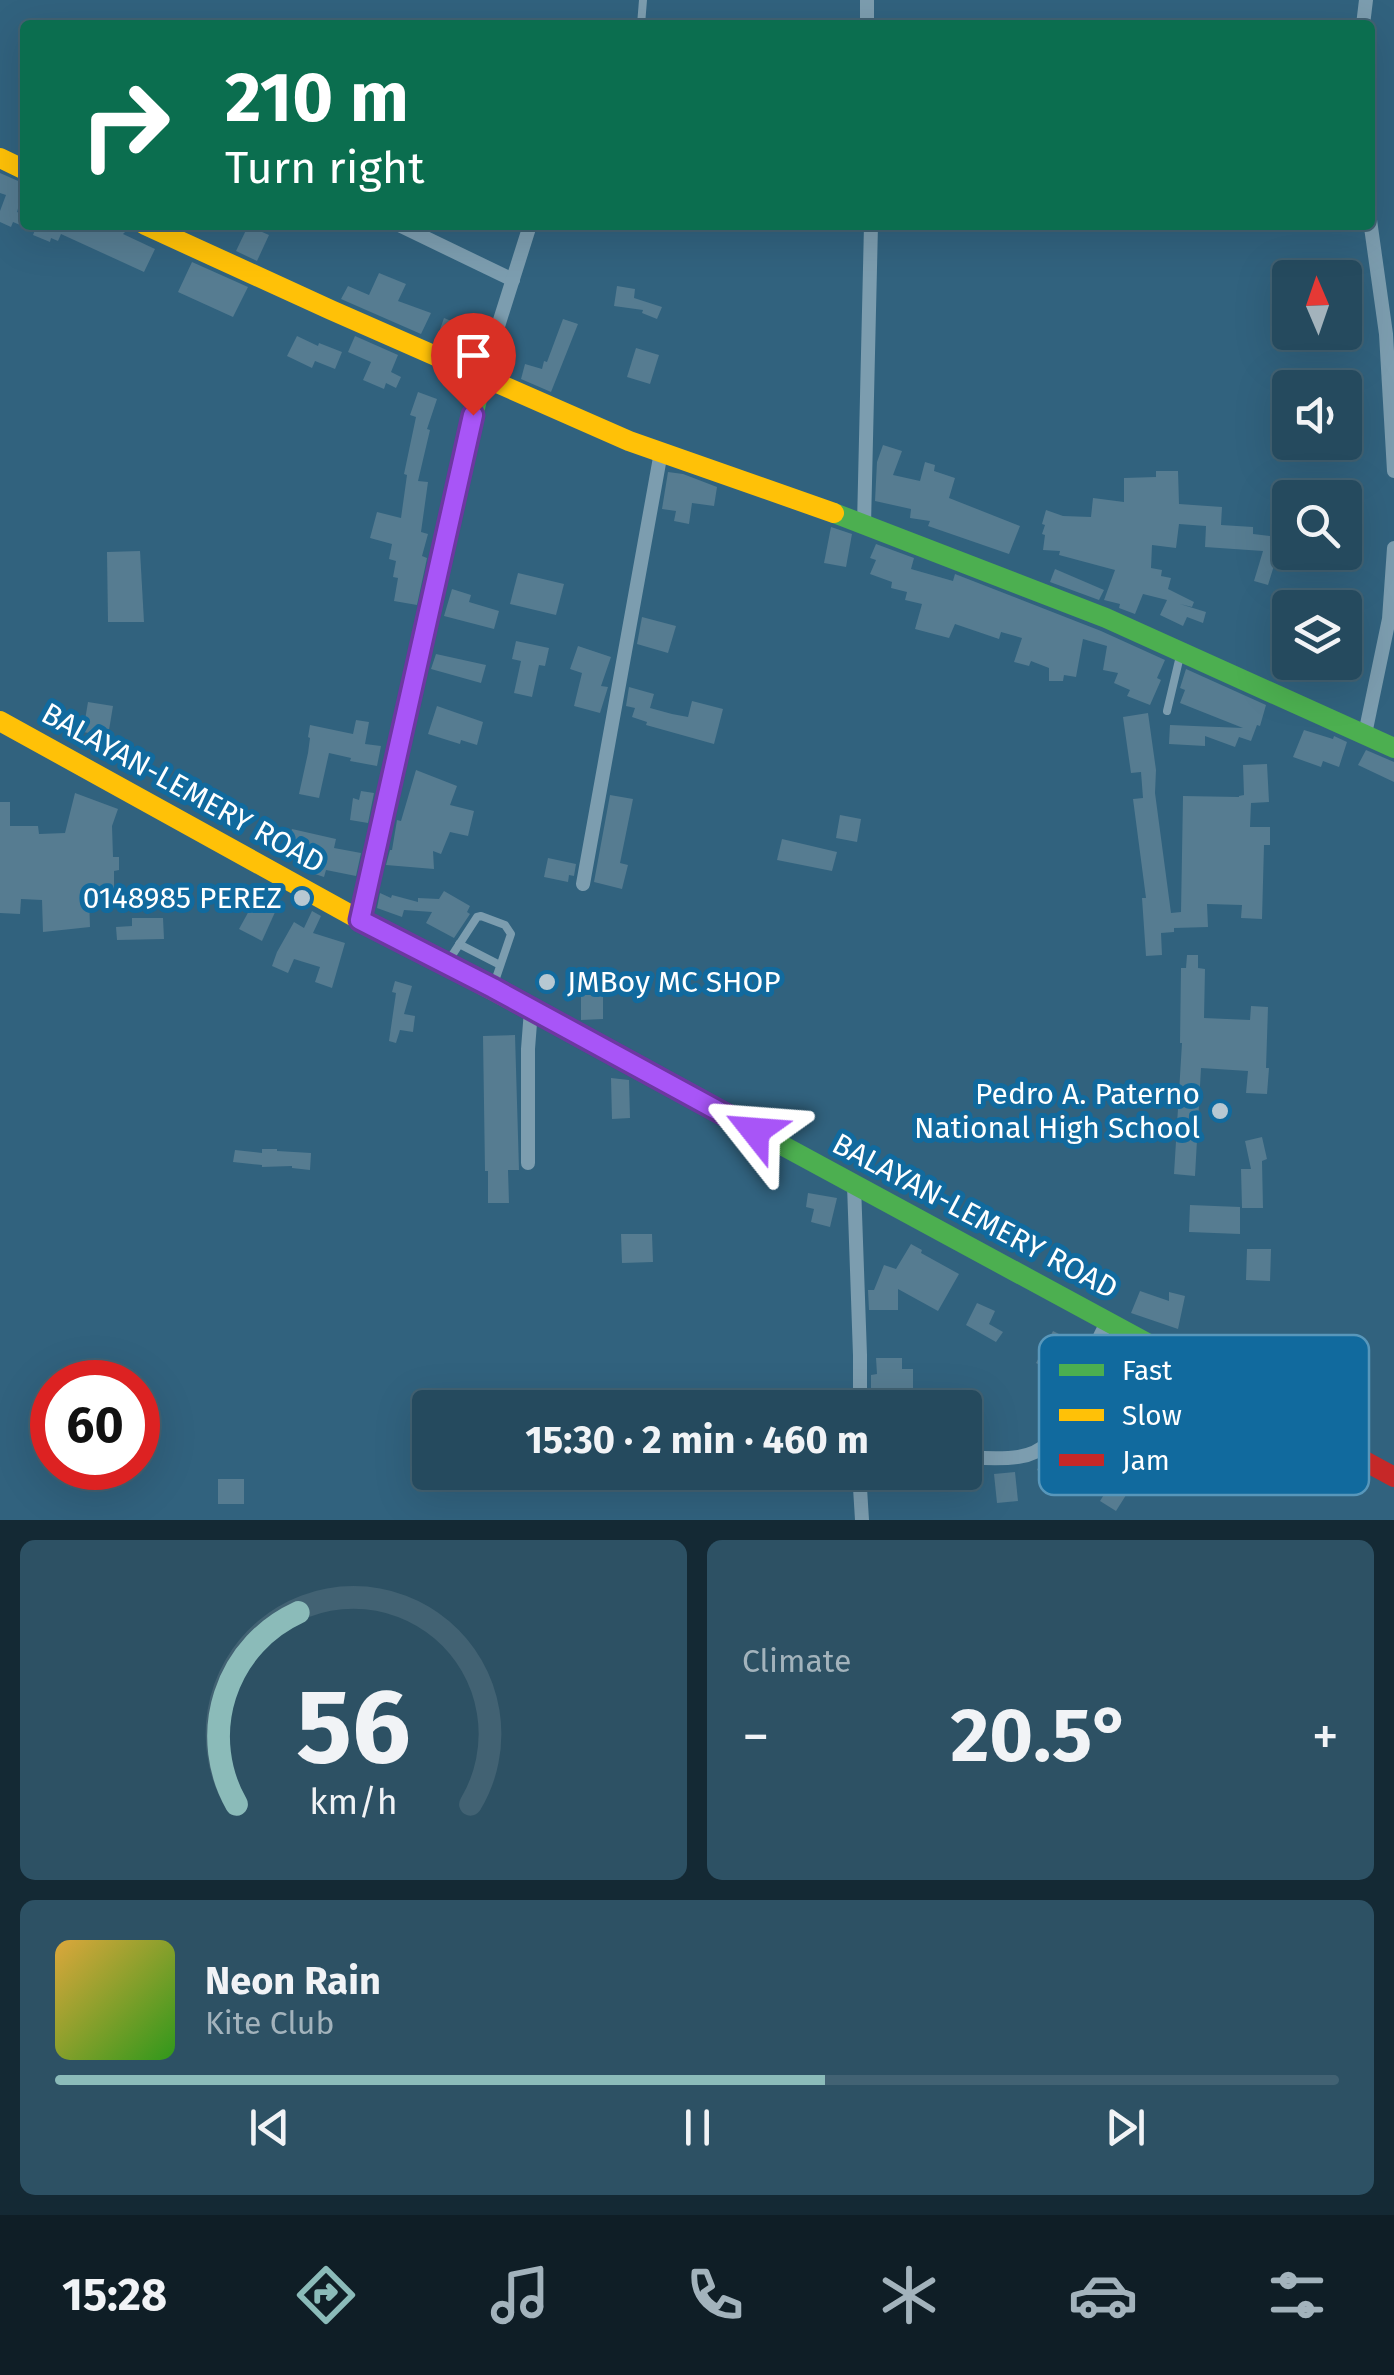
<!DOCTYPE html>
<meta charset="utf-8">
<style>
:root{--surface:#254a5e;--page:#2d5164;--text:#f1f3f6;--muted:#a3b3bc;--line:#426273;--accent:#8bbbb9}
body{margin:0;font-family:"Fira Sans",sans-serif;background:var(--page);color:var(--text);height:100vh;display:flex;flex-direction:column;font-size:38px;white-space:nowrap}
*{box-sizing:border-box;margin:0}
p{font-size:32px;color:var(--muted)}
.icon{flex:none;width:55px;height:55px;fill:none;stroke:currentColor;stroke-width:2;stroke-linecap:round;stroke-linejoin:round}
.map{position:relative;height:1520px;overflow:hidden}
.side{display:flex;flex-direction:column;gap:20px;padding:20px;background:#142934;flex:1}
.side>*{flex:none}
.guide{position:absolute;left:20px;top:20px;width:1355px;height:210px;border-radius:10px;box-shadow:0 10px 40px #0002,0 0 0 2px var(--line);background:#0b6e4f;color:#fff;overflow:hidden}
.needle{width:65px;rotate:358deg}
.fabs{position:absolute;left:1272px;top:260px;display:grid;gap:20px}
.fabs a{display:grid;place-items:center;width:90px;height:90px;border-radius:10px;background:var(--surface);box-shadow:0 10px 40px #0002,0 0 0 2px var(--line);font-size:50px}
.speed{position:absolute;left:30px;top:1360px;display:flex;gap:20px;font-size:50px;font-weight:700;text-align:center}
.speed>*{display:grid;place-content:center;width:130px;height:130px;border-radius:50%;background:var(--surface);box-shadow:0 10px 40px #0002,0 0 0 2px var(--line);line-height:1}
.speed .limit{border:15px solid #d22;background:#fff;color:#111}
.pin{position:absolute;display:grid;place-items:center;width:85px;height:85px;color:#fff;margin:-102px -42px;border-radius:50% 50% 50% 0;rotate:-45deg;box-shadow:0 0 10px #0007}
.pin .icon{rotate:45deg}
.me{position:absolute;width:110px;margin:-55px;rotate:298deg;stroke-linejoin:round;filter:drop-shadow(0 0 8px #0008)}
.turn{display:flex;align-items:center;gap:35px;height:210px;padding:0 40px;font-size:45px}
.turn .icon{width:130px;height:130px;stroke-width:2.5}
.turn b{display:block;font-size:70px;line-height:85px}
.big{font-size:75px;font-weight:700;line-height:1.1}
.side .card{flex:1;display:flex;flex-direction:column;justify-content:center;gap:15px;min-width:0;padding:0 35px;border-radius:15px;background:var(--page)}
.side .dial{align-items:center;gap:0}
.dial svg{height:260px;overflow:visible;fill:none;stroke:var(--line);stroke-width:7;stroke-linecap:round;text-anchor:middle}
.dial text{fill:var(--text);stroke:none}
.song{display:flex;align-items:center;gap:30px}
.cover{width:120px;height:120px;border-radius:15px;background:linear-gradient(135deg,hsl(40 70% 55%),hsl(110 70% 35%))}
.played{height:10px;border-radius:5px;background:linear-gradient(90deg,var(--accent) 60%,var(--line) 60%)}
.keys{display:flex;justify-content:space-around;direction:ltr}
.heat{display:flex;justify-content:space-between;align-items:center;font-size:55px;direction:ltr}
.side .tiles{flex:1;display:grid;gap:20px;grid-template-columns:1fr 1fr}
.card:last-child{grid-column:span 2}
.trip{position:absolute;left:412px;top:1390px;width:570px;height:100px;border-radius:10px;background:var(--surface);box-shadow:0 10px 40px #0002,0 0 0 2px var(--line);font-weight:700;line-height:100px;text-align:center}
.menu{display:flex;height:160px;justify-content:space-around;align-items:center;background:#0f1e26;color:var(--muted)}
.menu .icon{width:70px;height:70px}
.menu .active{color:var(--accent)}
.menu b{font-size:45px;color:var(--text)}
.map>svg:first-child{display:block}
</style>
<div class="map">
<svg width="1394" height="1520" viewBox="0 0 1394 1520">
<rect width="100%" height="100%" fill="#31627e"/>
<g fill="#567c91">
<path d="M0,173l25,11 -8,28 8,3v12l-12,-5 -2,5 -11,-5v-11l6,-16 -6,-2z"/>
<path d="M37,225h72l16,7 -2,2 32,15 -11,23 -83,-38 -3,7 -7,-3 -1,4 -17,-7z"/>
<path d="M248,226l21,9 -12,26 -21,-10z"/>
<path d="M192,262l56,25 -15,30 -55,-25z"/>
<path d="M379,273l27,11 -8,17 33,12 -10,21 -80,-35 7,-13 21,9z"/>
<path d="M617,286l18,3 -1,9 28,9 -5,12 -15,-6 1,-3 -29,-4z"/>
<path d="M444,318l22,9 -9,23 -21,-9z"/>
<path d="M563,319l15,5 -27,68 -30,-13 4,-15 17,5 2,-8 3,1z"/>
<path d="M297,336l21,10 1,-3 23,9 -7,17 -20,-8 -3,7 -25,-12z"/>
<path d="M355,336l43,19 -7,17 10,5 -5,11 -10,-5 -2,6 -21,-9 8,-18 -23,-10z"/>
<path d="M636,348l23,7 -9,29 -23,-7z"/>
<path d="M418,392l19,7 -10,30 3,1 -12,51 10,1 -7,50 7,2 -6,22 5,2 -10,47 -23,-4 4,-23 -5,-1 3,-16 -7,-2 3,-15 -22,-6 7,-26 24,6 6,-43 -3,-1 12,-57 -6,-2z"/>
<path d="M883,445l19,6 -9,24 27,6 5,-19 10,3 -1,6 21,7 -6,20 71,28 -11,28 -81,-28 2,-5 -20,-3 1,-9 -36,-8 2,-39z"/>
<path d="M1156,471h22l1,33 43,3 -1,18 32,2v7l26,3 -3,22 -8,26 -14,-4 9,-30 -58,-4 1,-21 -27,-2 -3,24 -24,-3 -1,23 11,2 -1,6 10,2 -3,11 26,13 -2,5 -12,-3 26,8 -3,11 -16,-6 -4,9 -23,-11 7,-15 -24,-6 -8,20 -16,-6 1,-4 -16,-4 11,-30 -56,-15 1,-4 -17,-1 2,-15 -3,-1 3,-9 -3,-1 4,-14 17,6 28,1 2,-19 31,4v-24l32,-1z"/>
<path d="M668,472l15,2 34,13 -3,19 -22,-3 -3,21 -15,-3 2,-10 -14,-2z"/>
<path d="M831,527l21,7 -6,33 -22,-4z"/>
<path d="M876,544l38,14 -3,11 42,12 2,-7 146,57 64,29 -8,18 4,2 -11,25 -23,-9 3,-6 -16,-7 4,-10 -15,-3 4,-24 -24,-7 -7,38 -12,-2 -1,6h-14v-13l-18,-7 -2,5 -15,-4 8,-24 -21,-6 -2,7 -44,-15 -6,14 -34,-9 7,-25 -17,-4 2,-8 -16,-4 1,-6 -22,-8 6,-14 -6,-2z"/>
<path d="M140,551l4,71h-36l-1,-70z"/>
<path d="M1055,569l49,21 -5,10 -49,-18z"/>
<path d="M518,573l46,11 -8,31 -46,-11z"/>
<path d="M452,589l19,6 -2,7 30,9 -5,18 -50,-13z"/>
<path d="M642,617l34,9 -8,27 -31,-9z"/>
<path d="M516,641l33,7 -4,18 -6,-1 -7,32 -18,-4 7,-32 -9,-2z"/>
<path d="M578,646l33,11 -10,29 7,1 -8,26 -26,-7 8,-33 -12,-4z"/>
<path d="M436,654l50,11 -5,18 -50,-14z"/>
<path d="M1186,669l80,36 -6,21 -3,-1 -6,16 -12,-4 -4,10 -30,-11v10l-36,-2 1,-19 73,3 -63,-25 5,-13 -5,-2z"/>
<path d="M629,687l25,7 -4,14 22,6 16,3 4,-16 31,8 -9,35 -68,-19 1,-3 -15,-5 3,-9 -9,-2z"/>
<path d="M88,702l25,4 -5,30 -25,-4z"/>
<path d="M437,706l46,16 -6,23 -16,-5 -1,4 -32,-10z"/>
<path d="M1148,713l8,57 -1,23 16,120 10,-1 2,-116 56,1v-1l5,-1 -1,-30 24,-1 2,38 -18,1 -1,24h20v18h-6l-2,74 -21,-1 1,-13 -35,-1 1,23 -34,1v4l-13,1 1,22 -16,1 -4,-58h4l-13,-99 10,-1 -2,-26 -10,1 -8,-56z"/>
<path d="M356,720l13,2 -4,22 16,2 -4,20 -27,-5 1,-3 -22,-5 -10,45 -20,-4 9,-41 2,-15 -2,-1 2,-12 43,9z"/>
<path d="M1304,730l29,9 1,-3 13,6 -8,25 -16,-6 -2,6 -28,-10z"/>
<path d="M1366,750l28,12v20l-36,-17z"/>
<path d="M416,770l41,16 -7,19 24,6 -6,25 -18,-4 -9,22 -8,-3 1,18 -48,-4 4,-15h2l5,-30 4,1z"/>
<path d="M361,791l13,2 -6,30 -18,-3 3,-22 6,2z"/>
<path d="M75,793l43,16 -6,17 1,31h6v13l-5,1v25l-25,1 1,30 -47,5 -1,-32 -21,-1 -1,15 -20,-1v-111h10v24h28l1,8 26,-1z"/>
<path d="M610,795l23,4 -13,64 8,2 -6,24 -28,-7z"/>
<path d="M840,815l21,4 -4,23 -21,-4z"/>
<path d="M292,829l44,10 -2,9 27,5 -5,23 -30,-6 -2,7 -15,-5 2,-10 -27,-7z"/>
<path d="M782,839l55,13 -5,19 -55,-11z"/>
<path d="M548,858l28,6 -2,12 -5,-1 -1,7 -24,-5z"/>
<path d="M444,891l26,15 -3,6 3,2 -16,24 -28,-15 6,-11 -28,-2 -2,7 -25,-9 3,-15 11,5 1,-3 26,7v-4l21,1z"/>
<path d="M255,900l21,10 -14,31 -23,-12z"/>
<path d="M312,911l9,5 -8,17 32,10 -13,45 -17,-6 5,-15 -26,-8 -6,14 -16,-7 5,-14 17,-30 10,6z"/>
<path d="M132,918h31l1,21 -47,1 -1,-13 16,-1z"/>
<path d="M1187,955h11v13l7,1 -1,49 46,2 1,-14 17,1 -2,61h3l-2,26 -21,-1 2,-22 -47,-3 -6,108 -21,-2 8,-131h-2l1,-75h5z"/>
<path d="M395,981l17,5 -8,28 11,2 -2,16 -13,-2 -4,13 -7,-2 7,-48 -4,-1z"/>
<path d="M581,995h22v24l-22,1z"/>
<path d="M515,1035l4,135h-11l1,33h-21v-32h-3l-2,-135z"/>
<path d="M611,1078l18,2 1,38 -18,1z"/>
<path d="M1262,1137l5,22 -5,2 1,47h-21l-1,-39h10l-6,-28z"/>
<path d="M262,1149h15v2l34,2 -1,17 -18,-2v-2l-30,1v-2l-29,-3 2,-12 27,3z"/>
<path d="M808,1193l29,5 -7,29 -19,-5 3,-13 -8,-2z"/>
<path d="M1190,1205l50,2v27l-51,-2z"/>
<path d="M621,1234h31l1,28 -31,1z"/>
<path d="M911,1244l11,6 -1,3 38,21 -21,37 -40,-22v21h-29l-1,-20h6l10,-25 12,4z"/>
<path d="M1247,1249h24l-1,32 -24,-1z"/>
<path d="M1140,1291l29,10v-9l16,4 -7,33 -47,-16z"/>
<path d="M977,1303l18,8 -6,13 14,8 -7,10 -30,-17z"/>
<path d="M1053,1331l14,7 -16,33 -15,-8z"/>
<path d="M876,1358h26v11h11v21h-28v14h-14v-29l6,-1z"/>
<path d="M1063,1437l12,6 -19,37 -19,-10 5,-10 15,-12z"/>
<path d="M1015,1472l3,29 -21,2 -3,-29z"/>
<path d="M1117,1474l16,10 -17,27 -16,-10z"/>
<rect x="218" y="1479" width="26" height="25"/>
</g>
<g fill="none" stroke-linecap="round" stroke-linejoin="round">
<g stroke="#7c9daf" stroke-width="8">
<path d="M641,25l2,-25"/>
<path d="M1167,711l13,-55"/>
<path d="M459,944l41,21"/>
<path d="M449,960l28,-43 4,-1 24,9 6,9 -17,50"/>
</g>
<g stroke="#7c9daf" stroke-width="14">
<path d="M867,0v25"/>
<path d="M1363,25l3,-25"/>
<path d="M1370,220l16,114 8,137"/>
<path d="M399,225l114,55"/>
<path d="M482,377l48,-152"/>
<path d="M864,525l7,-300"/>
<path d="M1365,734l24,-115 5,-71"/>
<path d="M583,884l78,-432"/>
<path d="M528,1163v-114l3,-39"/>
<path d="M854,1185l6,170v53"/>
<path d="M965,1458c28,-1 62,6 83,-15l59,-121"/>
<path d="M859,1472l3,48"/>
</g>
<g stroke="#4caf50" stroke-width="20">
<path d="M834,513l272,105 288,130"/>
<path d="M360,920l122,-543"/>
<path d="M643,1070l506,274"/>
</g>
<g stroke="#ffc107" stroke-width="20">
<path d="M0,158l25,12"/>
<path d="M145,225l186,85 298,131 205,72"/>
<path d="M0,721l360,199 283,150"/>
</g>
<path stroke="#c62828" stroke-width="20" d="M1149,1344l245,133"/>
</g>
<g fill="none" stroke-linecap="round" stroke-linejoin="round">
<defs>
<path id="route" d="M473,415l-113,505 133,68 262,143"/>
</defs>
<use href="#route" stroke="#6d37a1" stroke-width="25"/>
<use href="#route" stroke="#a855f7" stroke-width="18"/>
</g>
<g fill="#b7c8d2" stroke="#116a9e" stroke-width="4">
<circle cx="302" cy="898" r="10"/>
<circle cx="547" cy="982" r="10"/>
<circle cx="1220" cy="1111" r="10"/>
</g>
<g text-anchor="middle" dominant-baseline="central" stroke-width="10" stroke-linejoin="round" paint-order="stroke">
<g font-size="30" fill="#fff" stroke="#116a9e">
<text transform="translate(183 788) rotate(29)">BALAYAN-LEMERY ROAD</text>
<text transform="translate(975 1216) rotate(28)">BALAYAN-LEMERY ROAD</text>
</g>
<g font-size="30" fill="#fff" stroke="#116a9e" text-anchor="end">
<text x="282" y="898">0148985 PEREZ</text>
<text x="567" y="982" text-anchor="start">JMBoy MC SHOP</text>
<text x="1200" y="1094">Pedro A. Paterno<tspan x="1200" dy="34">National High School</tspan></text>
</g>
</g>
<rect x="1039" y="1335" width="330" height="160" rx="15" fill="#116a9e" stroke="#5897bb" stroke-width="2.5"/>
<rect x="1059" y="1364" width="45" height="12" fill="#4caf50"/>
<rect x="1059" y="1409" width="45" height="12" fill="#ffc107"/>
<rect x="1059" y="1454" width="45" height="12" fill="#c62828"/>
<g font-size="28" fill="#fff">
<text x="1122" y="1380">Fast</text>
<text x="1122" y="1425">Slow</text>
<text x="1122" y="1470">Jam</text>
</g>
</svg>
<div class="fabs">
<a><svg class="needle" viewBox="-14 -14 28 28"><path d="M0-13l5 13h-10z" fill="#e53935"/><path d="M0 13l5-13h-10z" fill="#a3b3bc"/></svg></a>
<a><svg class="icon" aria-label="sound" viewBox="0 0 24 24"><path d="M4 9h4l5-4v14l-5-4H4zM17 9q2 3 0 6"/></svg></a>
<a><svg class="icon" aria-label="search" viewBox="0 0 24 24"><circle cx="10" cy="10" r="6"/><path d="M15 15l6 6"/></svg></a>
<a><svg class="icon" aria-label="layers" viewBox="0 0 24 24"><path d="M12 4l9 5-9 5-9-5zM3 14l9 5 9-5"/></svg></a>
</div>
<div class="speed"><div class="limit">60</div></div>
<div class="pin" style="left:473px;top:415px;background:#d93025"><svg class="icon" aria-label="arrive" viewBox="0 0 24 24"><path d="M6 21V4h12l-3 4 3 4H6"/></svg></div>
<svg class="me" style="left:755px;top:1131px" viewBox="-20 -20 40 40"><path d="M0-17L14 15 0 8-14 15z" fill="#a855f7" stroke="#fff" stroke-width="4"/></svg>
<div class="trip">15:30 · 2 min · 460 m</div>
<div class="guide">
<div class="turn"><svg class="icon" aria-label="right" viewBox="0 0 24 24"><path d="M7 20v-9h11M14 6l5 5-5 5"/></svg><div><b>210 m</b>Turn right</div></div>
</div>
</div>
<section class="side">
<div class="tiles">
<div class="card dial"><svg viewBox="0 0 100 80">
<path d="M14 69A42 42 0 1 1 86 69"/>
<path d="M14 69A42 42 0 0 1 33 10" stroke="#8bbbb9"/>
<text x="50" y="56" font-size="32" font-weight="700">56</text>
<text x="50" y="72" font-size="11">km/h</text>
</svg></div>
<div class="card"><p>Climate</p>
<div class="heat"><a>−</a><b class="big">20.5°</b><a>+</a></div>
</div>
<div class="card">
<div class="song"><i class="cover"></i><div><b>Neon Rain</b><p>Kite Club</p></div></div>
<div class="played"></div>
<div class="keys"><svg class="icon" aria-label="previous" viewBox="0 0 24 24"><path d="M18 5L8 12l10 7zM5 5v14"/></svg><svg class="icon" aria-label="pause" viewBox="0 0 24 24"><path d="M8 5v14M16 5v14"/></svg><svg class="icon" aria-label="next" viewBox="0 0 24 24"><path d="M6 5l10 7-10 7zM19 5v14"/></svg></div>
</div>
</div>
</section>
<nav class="menu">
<b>15:28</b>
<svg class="icon active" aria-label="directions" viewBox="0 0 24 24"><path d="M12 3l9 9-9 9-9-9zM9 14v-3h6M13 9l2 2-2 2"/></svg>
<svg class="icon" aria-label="music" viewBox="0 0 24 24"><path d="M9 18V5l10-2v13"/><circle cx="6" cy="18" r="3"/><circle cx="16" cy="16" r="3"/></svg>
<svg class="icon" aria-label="phone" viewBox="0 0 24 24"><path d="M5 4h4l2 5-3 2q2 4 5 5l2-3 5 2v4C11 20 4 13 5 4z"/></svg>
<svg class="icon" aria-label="climate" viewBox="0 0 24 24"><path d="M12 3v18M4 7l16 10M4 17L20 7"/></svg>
<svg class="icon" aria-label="car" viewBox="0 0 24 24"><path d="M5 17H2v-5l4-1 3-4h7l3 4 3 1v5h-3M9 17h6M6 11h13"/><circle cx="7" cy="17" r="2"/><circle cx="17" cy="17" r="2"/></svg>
<svg class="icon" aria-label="filters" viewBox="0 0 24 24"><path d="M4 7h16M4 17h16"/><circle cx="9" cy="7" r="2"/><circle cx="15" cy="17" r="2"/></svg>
</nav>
